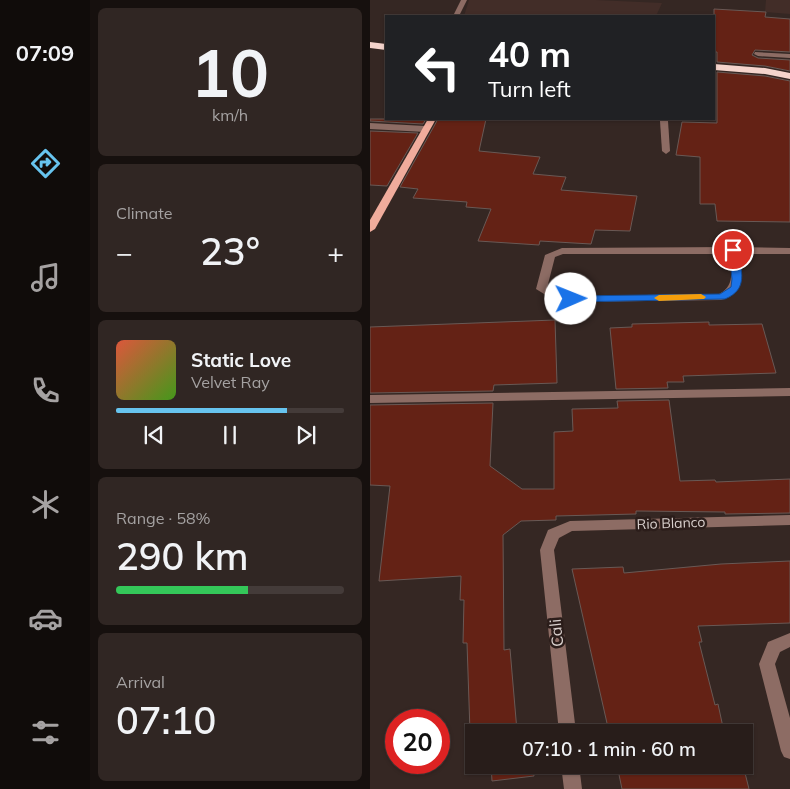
<!DOCTYPE html>
<meta charset="utf-8">
<style>
:root{--surface:#281d1a;--page:#302623;--text:#f1f3f6;--muted:#a5a2a2;--line:#443b39;--accent:#67c4ef}
body{margin:0;font-family:Mulish,sans-serif;background:var(--page);color:var(--text);height:100vh;display:flex;flex-direction:column;font-size:19px;white-space:nowrap}
*{box-sizing:border-box;margin:0}
p{font-size:16px;color:var(--muted)}
.icon{flex:none;width:28px;height:28px;fill:none;stroke:currentColor;stroke-width:2;stroke-linecap:round;stroke-linejoin:round}
.map{position:relative;flex:1;overflow:hidden}
.sheet{display:flex;flex-direction:column;gap:8px;padding:8px;background:#16100e;width:280px}
.sheet>*{flex:none}
.guide{position:absolute;left:15px;top:15px;width:330px;height:105px;border-radius:0px;box-shadow:0 1px 4px #0004,0 0 0 1px var(--line);background:#202124;color:#fff;overflow:hidden}
.speed{position:absolute;left:15px;top:709px;display:flex;gap:10px;font-size:25px;font-weight:700;text-align:center}
.speed>*{display:grid;place-content:center;width:65px;height:65px;border-radius:50%;background:var(--surface);box-shadow:0 1px 4px #0004,0 0 0 1px var(--line);line-height:1}
.speed .limit{border:8px solid #d22;background:#fff;color:#111}
.pin{position:absolute;display:grid;place-items:center;width:42px;height:42px;color:#fff;margin:-21px;border:2px solid #fff;border-radius:50%;box-shadow:0 1px 5px #0007}
.me{position:absolute;width:55px;margin:-28px;rotate:89deg;stroke-linejoin:round;filter:drop-shadow(0 0 4px #0008)}
.turn{display:flex;align-items:center;gap:18px;height:105px;padding:0 20px;font-size:22px}
.turn .icon{width:65px;height:65px;stroke-width:2.5}
.turn b{display:block;font-size:35px;line-height:42px}
.big{font-size:38px;font-weight:600;line-height:1.1}
.sheet .tile{flex:1;display:flex;flex-direction:column;justify-content:center;gap:8px;min-width:0;padding:0 18px;border-radius:8px;background:var(--page)}
.sheet .dial{align-items:center;gap:0}
.dial b{font-size:65px;line-height:1}
.song{display:flex;align-items:center;gap:15px}
.cover{width:60px;height:60px;border-radius:8px;background:linear-gradient(135deg,hsl(10 70% 55%),hsl(100 70% 35%))}
.played{height:5px;border-radius:2px;background:linear-gradient(90deg,var(--accent) 75%,var(--line) 75%)}
.keys{display:flex;justify-content:space-around;direction:ltr}
.heat{display:flex;justify-content:space-between;align-items:center;font-size:28px;direction:ltr}
.charge{height:8px;border-radius:4px;background:linear-gradient(90deg,#34c759 58%,var(--line) 0)}
.trip{position:absolute;left:95px;top:724px;width:288px;height:50px;border-radius:0px;background:var(--surface);box-shadow:0 1px 4px #0004,0 0 0 1px var(--line);font-weight:600;line-height:50px;text-align:center}
main{display:flex;flex:1;min-height:0}
.tab-bar{display:flex;flex-direction:column;width:90px;justify-content:space-around;align-items:center;background:#100c0a;color:var(--muted)}
.tab-bar .icon{width:35px;height:35px}
.tab-bar .on{color:var(--accent)}
.tab-bar b{font-size:22px;color:var(--text)}
.map>svg:first-child{display:block}
</style>
<main>
<nav class="tab-bar">
<b>07:09</b>
<svg class="icon on" aria-label="directions" viewBox="0 0 24 24"><path d="M12 3l9 9-9 9-9-9zM9 14v-3h6M13 9l2 2-2 2"/></svg>
<svg class="icon" aria-label="music" viewBox="0 0 24 24"><path d="M9 18V5l10-2v13"/><circle cx="6" cy="18" r="3"/><circle cx="16" cy="16" r="3"/></svg>
<svg class="icon" aria-label="phone" viewBox="0 0 24 24"><path d="M5 4h4l2 5-3 2q2 4 5 5l2-3 5 2v4C11 20 4 13 5 4z"/></svg>
<svg class="icon" aria-label="climate" viewBox="0 0 24 24"><path d="M12 3v18M4 7l16 10M4 17L20 7"/></svg>
<svg class="icon" aria-label="car" viewBox="0 0 24 24"><path d="M5 17H2v-5l4-1 3-4h7l3 4 3 1v5h-3M9 17h6M6 11h13"/><circle cx="7" cy="17" r="2"/><circle cx="17" cy="17" r="2"/></svg>
<svg class="icon" aria-label="filters" viewBox="0 0 24 24"><path d="M4 7h16M4 17h16"/><circle cx="9" cy="7" r="2"/><circle cx="15" cy="17" r="2"/></svg>
</nav>
<section class="sheet">
<div class="tile dial"><b>10</b><p>km/h</p></div>
<div class="tile"><p>Climate</p>
<div class="heat"><a>−</a><b class="big">23°</b><a>+</a></div>
</div>
<div class="tile">
<div class="song"><i class="cover"></i><div><b>Static Love</b><p>Velvet Ray</p></div></div>
<div class="played"></div>
<div class="keys"><svg class="icon" aria-label="previous" viewBox="0 0 24 24"><path d="M18 5L8 12l10 7zM5 5v14"/></svg><svg class="icon" aria-label="pause" viewBox="0 0 24 24"><path d="M8 5v14M16 5v14"/></svg><svg class="icon" aria-label="next" viewBox="0 0 24 24"><path d="M6 5l10 7-10 7zM19 5v14"/></svg></div>
</div>
<div class="tile"><p>Range · 58%</p><b class="big">290 km</b><div class="charge"></div></div>
<div class="tile"><p>Arrival</p><b class="big">07:10</b></div>
</section>
<div class="map">
<svg width="420" height="789" viewBox="0 0 420 789">
<rect width="100%" height="100%" fill="#352723"/>
<g fill="#422d28">
<path d="M99,0h127l66,3 -6,13h-192z"/>
<path d="M396,0h24v14l-25,-2z"/>
</g>
<g fill="#642215" stroke="#695955">
<path d="M344,9l52,3 -1,5 25,2v33l-35,-2 -3,5 6,3 32,2v11l-25,-5 -48,-4v-10h-3z"/>
<path d="M347,72l48,4 25,5v141l-73,-1 -2,-17h-15v-47l-24,-2 6,-33 35,1z"/>
<path d="M0,119h56l-3,5 -53,-3z"/>
<path d="M68,119h48l-7,32 61,6 -7,17 33,3 -5,13 76,6 -7,35 -35,-1 -4,14 -51,-3 -1,4 -61,-4 13,-32 -25,-2 1,-5 -54,-4 5,-9 -18,-2z"/>
<path d="M0,131l48,2 -31,53 -17,-1z"/>
<path d="M185,320l2,63 -63,2 -1,6 -123,2v-66z"/>
<path d="M339,322v3l53,-1 14,49 -93,3 1,6h-17l1,6 -52,1 -6,-61 22,-1v-3z"/>
<path d="M299,400l11,81 35,-1 1,2 74,-3v34l-65,1v-2l-89,-1v3l-80,2v4l-35,1 -18,14 1,115 6,-1 7,82 13,-1 1,2h-61l-3,-89h-4l1,-43h-4l1,-24 -82,5 11,-95 -20,-1v-80l123,-2 -3,63 32,23h32v-57l19,-1 -1,-22 46,-1 -1,-7z"/>
<path d="M420,561v62l-92,3 4,16h-3l16,63 3,-1 6,28h-115l-37,-163 51,-2 1,6 97,-9z"/>
<path d="M121,765h42l1,11 -42,5z"/>
<path d="M247,765h126l6,24h-127z"/>
</g>
<g fill="none" stroke-linecap="round" stroke-linejoin="round">
<g fill="#8d6c64" fill-rule="evenodd">
<path d="M91,0h6l-8,16h-6z"/>
<path d="M385,52l35,2v4l-32,-2 -4,-2z"/>
<path d="M293,119l5,2 2,30 -4,3 -4,-3 -2,-30z"/>
<path d="M0,123l55,3 4,3 -4,3 -55,-3z"/>
<path d="M363,247l57,1v6h-51c4,20 6,40 -18,46l-150,2 -22,-5 -13,-8 9,-34 17,-7zM193,254h165c3,16 8,31 -9,40l-148,2 -14,-4 -10,-4 8,-31z"/>
<path d="M420,388v8l-420,7v-8z"/>
<path d="M420,515v10l-218,6 -13,7 -5,12 22,182h-17l-19,-182 8,-20 22,-9z"/>
<path d="M420,633v14l-10,5 -5,12 15,54v41l-6,-2 -3,-6 -22,-87 9,-22z"/>
<path d="M191,765h18l3,24h-18z"/>
</g>
<path fill="#f0ac9c" fill-rule="evenodd" d="M58,119h8l-61,110 -5,3v-12z"/>
<g fill="#f5d4cc" fill-rule="evenodd">
<path d="M0,42l16,2v6l-16,-2z"/>
<path d="M344,64l51,4 25,5v6l-25,-5 -51,-4z"/>
</g>
</g>
<path fill="#1a73e8" stroke="#114b97" d="M363,247l5,3c3,21 11,39 -13,49l-154,3 -5,-3 5,-3 149,-2 11,-7 1,-8 -3,-29z"/>
<path fill="#f59e0b" d="M331,294l5,3 -2,2 -45,2 -5,-3 5,-3z"/>
<g text-anchor="middle" dominant-baseline="central" stroke-width="5" stroke-linejoin="round" paint-order="stroke">
<g font-size="14" fill="#d9d0cd" stroke="#2b1d1a">
<text transform="translate(301 523) rotate(-2)">Rio Blanco</text>
</g>
<g font-size="16" fill="#d9d0cd" stroke="#2b1d1a">
<text transform="translate(186 633) rotate(-96)">Cali</text>
</g>
</g>
</svg>
<div class="speed"><div class="limit">20</div></div>
<div class="pin" style="left:363px;top:250px;background:#d93025"><svg class="icon" aria-label="arrive" viewBox="0 0 24 24"><path d="M6 21V4h12l-3 4 3 4H6"/></svg></div>
<svg class="me" style="left:201px;top:299px" viewBox="-20 -20 40 40"><circle r="19" fill="#fff"/><path d="M0-13L10 11 0 6-10 11z" fill="#1a73e8"/></svg>
<div class="trip">07:10 · 1 min · 60 m</div>
<div class="guide">
<div class="turn"><svg class="icon" aria-label="left" viewBox="0 0 24 24"><path d="M17 20v-9H6M10 6l-5 5 5 5"/></svg><div><b>40 m</b>Turn left</div></div>
</div>
</div>
</main>
